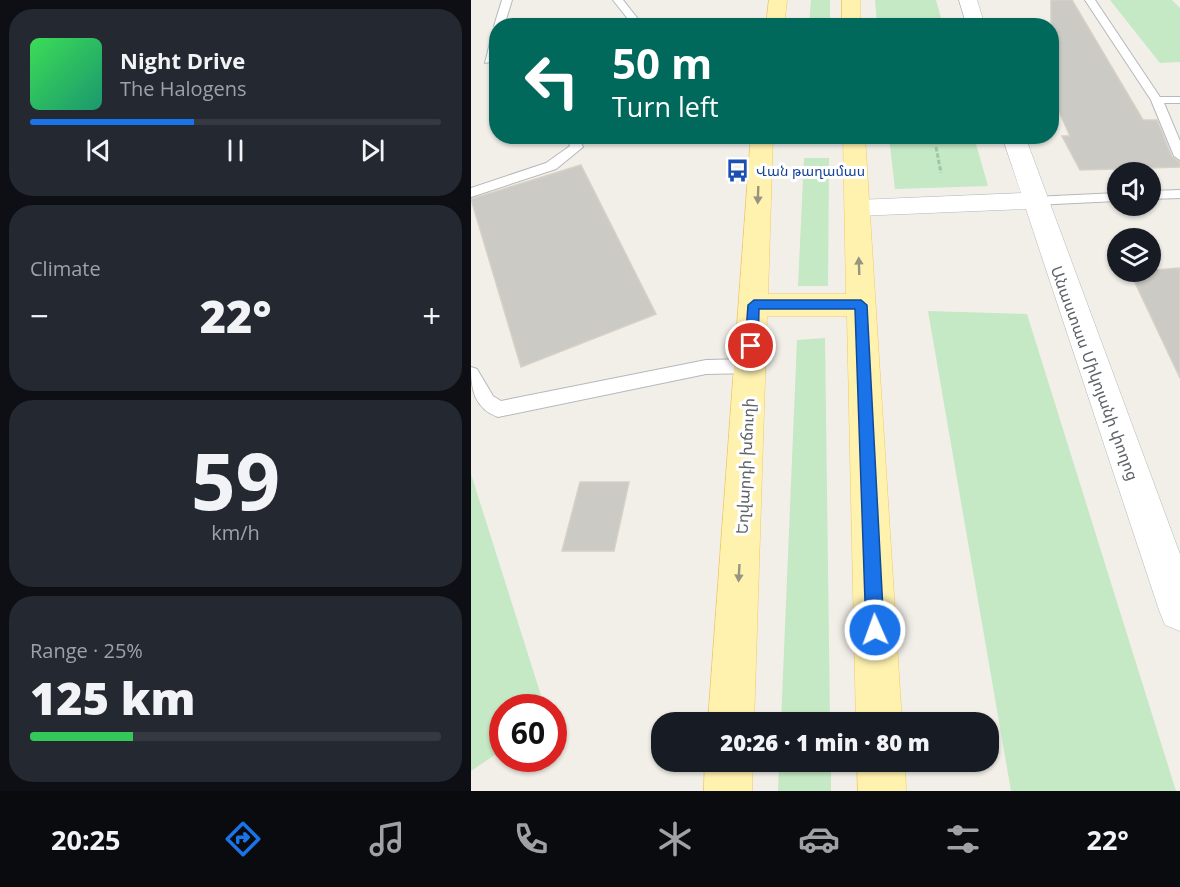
<!DOCTYPE html>
<meta charset="utf-8">
<style>
:root{--surface:#171b24;--page:#242831;--text:#f1f3f6;--muted:#9ea1a6;--line:#363941;--accent:#1a73e8}
body{margin:0;font-family:"Open Sans","Noto Sans Armenian",sans-serif;background:var(--page);color:var(--text);height:100vh;display:flex;flex-direction:column;font-size:22px;white-space:nowrap}
*{box-sizing:border-box;margin:0}
p{font-size:20px;color:var(--muted)}
.icon{flex:none;width:33px;height:33px;fill:none;stroke:currentColor;stroke-width:2;stroke-linecap:round;stroke-linejoin:round}
.map{position:relative;flex:1;overflow:hidden}
.drawer{display:flex;flex-direction:column;gap:9px;padding:9px;background:#0d0f14;width:471px}
.drawer>*{flex:none}
.top-card{position:absolute;left:18px;top:18px;width:570px;height:126px;border-radius:24px;box-shadow:0 2px 4px #0004;background:#00695c;color:#fff;overflow:hidden}
.tools{position:absolute;left:636px;top:162px;display:grid;gap:12px}
.tools a{display:grid;place-items:center;width:54px;height:54px;border-radius:50%;background:var(--surface);box-shadow:0 2px 4px #0004;font-size:30px}
.speed{position:absolute;left:18px;top:694px;display:flex;gap:12px;font-size:30px;font-weight:700;text-align:center}
.speed>*{display:grid;place-content:center;width:78px;height:78px;border-radius:50%;background:var(--surface);box-shadow:0 2px 4px #0004;line-height:1}
.speed .limit{border:9px solid #d22;background:#fff;color:#111}
.pin{position:absolute;display:grid;place-items:center;width:51px;height:51px;color:#fff;margin:-26px;border:3px solid #fff;border-radius:50%;box-shadow:0 2px 6px #0007}
.me{position:absolute;width:66px;margin:-33px;rotate:358deg;stroke-linejoin:round;filter:drop-shadow(0 0 4px #0008)}
.turn{display:flex;align-items:center;gap:21px;height:126px;padding:0 24px;font-size:27px}
.turn .icon{width:78px;height:78px;stroke-width:2.5}
.turn b{display:block;font-size:42px;line-height:51px}
.big{font-size:45px;font-weight:800;line-height:1.1}
.drawer .card{flex:1;display:flex;flex-direction:column;justify-content:center;gap:9px;min-width:0;padding:0 21px;border-radius:24px;background:var(--page)}
.drawer .dial{align-items:center;gap:0}
.dial b{font-size:78px;line-height:1}
.song{display:flex;align-items:center;gap:18px}
.cover{width:72px;height:72px;border-radius:9px;background:linear-gradient(135deg,hsl(130 70% 55%),hsl(160 70% 35%))}
.played{height:6px;border-radius:3px;background:linear-gradient(90deg,var(--accent) 40%,var(--line) 40%)}
.keys{display:flex;justify-content:space-around;direction:ltr}
.heat{display:flex;justify-content:space-between;align-items:center;font-size:33px;direction:ltr}
.charge{height:9px;border-radius:4px;background:linear-gradient(90deg,#34c759 25%,var(--line) 0)}
.trip{position:absolute;left:180px;top:712px;width:348px;height:60px;border-radius:24px;background:var(--surface);box-shadow:0 2px 4px #0004;font-weight:800;line-height:60px;text-align:center}
.tab-bar{display:flex;height:96px;justify-content:space-around;align-items:center;background:#090b0e;color:var(--muted)}
.tab-bar .icon{width:42px;height:42px}
.tab-bar .current{color:var(--accent)}
.tab-bar b{font-size:27px;color:var(--text)}
main{display:flex;flex:1;min-height:0}
.map>svg:first-child{display:block}
</style>
<main>
<section class="drawer">
<div class="card">
<div class="song"><i class="cover"></i><div><b>Night Drive</b><p>The Halogens</p></div></div>
<div class="played"></div>
<div class="keys"><svg class="icon" aria-label="previous" viewBox="0 0 24 24"><path d="M18 5L8 12l10 7zM5 5v14"/></svg><svg class="icon" aria-label="pause" viewBox="0 0 24 24"><path d="M8 5v14M16 5v14"/></svg><svg class="icon" aria-label="next" viewBox="0 0 24 24"><path d="M6 5l10 7-10 7zM19 5v14"/></svg></div>
</div>
<div class="card"><p>Climate</p>
<div class="heat"><a>−</a><b class="big">22°</b><a>+</a></div>
</div>
<div class="card dial"><b>59</b><p>km/h</p></div>
<div class="card"><p>Range · 25%</p><b class="big">125 km</b><div class="charge"></div></div>
</section>
<div class="map">
<svg width="709" height="791" viewBox="0 0 709 791">
<rect width="100%" height="100%" fill="#f1efe8"/>
<g fill="#c5e8c5">
<path d="M340,0h19v25h-21z"/>
<path d="M404,0h61l7,25h-66z"/>
<path d="M639,0h62l8,8v54l-20,1z"/>
<path d="M418,137h85l14,49 -93,3z"/>
<path d="M333,158h25l-1,128h-30z"/>
<path d="M457,311l99,3 149,477h-165z"/>
<path d="M354,338l5,385h-49l16,-383z"/>
<path d="M0,474l74,234h-42l-1,42 -31,21z"/>
<path d="M308,762h52v29h-53z"/>
</g>
<g fill="#cccac5" stroke="#d6d1c6" stroke-width="1.5">
<path d="M580,0h21l71,120h14l15,37 8,5v5l-100,3 -18,-34h8l-19,-42z"/>
<path d="M110,165l75,149 -135,53 -50,-168z"/>
<path d="M709,268v110l-50,-106z"/>
<path d="M109,482h49l-15,69h-52z"/>
</g>
<g fill="none" stroke-linecap="round" stroke-linejoin="round">
<defs>
<g id="service">
<path d="M31,0h10l-8,26h-7v2l-3,-2z"/>
<path d="M142,0h10l15,19 -7,7h-11l8,-7z"/>
<path d="M614,0h10l65,97h20v6h-16l16,38v19l-6,-4 -23,-56z"/>
<path d="M26,32l-3,29 -9,2 7,-28z"/>
<path d="M96,136h12l4,11 -27,22 -85,28v-9l75,-25 24,-17z"/>
<path d="M709,190v8l-29,1v-8z"/>
<path d="M646,193v8l-83,4 -7,-4 7,-4z"/>
<path d="M279,359l6,2 3,5 -3,5 -6,2 -44,1 -208,43c-24,-9 -27,-28 -27,-50l6,2 16,27 8,5 205,-41z"/>
</g>
<g id="minor">
<path d="M488,0h18l8,26h-18z"/>
<path d="M531,136h23l155,418v77l-15,-6 -6,-15 -133,-401 -169,7 -9,-2 -4,-6 4,-6 9,-2 164,-7z"/>
</g>
<g id="primary">
<path d="M298,0h18l-3,26h-18z"/>
<rect x="371" y="0" width="18" height="26"/>
<path d="M280,136h22l-5,158h78l-3,-158h22l37,587h-46l-9,-407h-80l-13,407h-46z"/>
<path d="M234,762h48l-1,29h-48z"/>
<path d="M386,762h48l1,29h-48z"/>
</g>
</defs>
<use href="#service" stroke="#b5b8bc" stroke-width="2"/>
<use href="#minor" stroke="#b5b8bc" stroke-width="1"/>
<use href="#primary" stroke="#f2c960" stroke-width="1"/>
<path stroke="#9cc7a9" stroke-width="3" stroke-dasharray="4.5 2" stroke-linecap="butt" d="M465,147l5,26"/>
<use href="#service" fill="#fff" fill-rule="evenodd"/>
<use href="#minor" fill="#fff" fill-rule="evenodd"/>
<use href="#primary" fill="#fff2af" fill-rule="evenodd"/>
</g>
<defs><path id="oneway-solid" d="M-6-.8H1V-3.2L6.5 0L1 3.2V.8H-6Z" transform="scale(1.5)"/></defs>
<g fill="#979581">
<use href="#oneway-solid" transform="translate(287 195) rotate(92)"/>
<use href="#oneway-solid" transform="translate(388 266) rotate(-92)"/>
<use href="#oneway-solid" transform="translate(268 573) rotate(93)"/>
</g>
<path fill="#1a73e8" stroke="#114b97" stroke-width="1.5" d="M283,300h107l6,5 17,325 -3,6 -6,3 -6,-3 -3,-6 -11,-321h-96l-1,37 -7,5 -6,-5 3,-41z"/>
<defs>
<symbol id="bus-bare" viewBox="-9 -9 18 18"><path d="M-5-6H5V4H4V6H2V4H-2V6H-4V4H-5ZM-3.5-4V0h7V-4ZM-3.5 1.2v1.5H-2V1.2ZM2 1.2v1.5H3.5V1.2Z" fill="#1a4fb4" stroke="#fff" stroke-width="2.5" paint-order="stroke"/></symbol>
</defs>
<g fill-rule="evenodd">
<use href="#bus-bare" x="250" y="154" width="33" height="33"/>
</g>
<g text-anchor="middle" dominant-baseline="central" stroke-width="6" stroke-linejoin="round" paint-order="stroke">
<g font-size="14" fill="#164399" stroke="#fff" text-anchor="start">
<text x="285" y="170">Վան թաղամաս</text>
</g>
<g font-size="16" fill="#5f6368" stroke="#fff">
<text transform="translate(624 373) rotate(70)">Անաստաս Միկոյանի փողոց</text>
<text transform="translate(274 466) rotate(-87)">Եղվարդի խճուղի</text>
</g>
</g>
</svg>
<div class="tools">
<a><svg class="icon" aria-label="sound" viewBox="0 0 24 24"><path d="M4 9h4l5-4v14l-5-4H4zM17 9q2 3 0 6"/></svg></a>
<a><svg class="icon" aria-label="layers" viewBox="0 0 24 24"><path d="M12 4l9 5-9 5-9-5zM3 14l9 5 9-5"/></svg></a>
</div>
<div class="speed"><div class="limit">60</div></div>
<div class="pin" style="left:280px;top:346px;background:#d93025"><svg class="icon" aria-label="arrive" viewBox="0 0 24 24"><path d="M6 21V4h12l-3 4 3 4H6"/></svg></div>
<svg class="me" style="left:404px;top:630px" viewBox="-20 -20 40 40"><circle r="17" fill="#1a73e8" stroke="#fff" stroke-width="3"/><path d="M0-11L8 9 0 5-8 9z" fill="#fff"/></svg>
<div class="trip">20:26 · 1 min · 80 m</div>
<div class="top-card">
<div class="turn"><svg class="icon" aria-label="left" viewBox="0 0 24 24"><path d="M17 20v-9H6M10 6l-5 5 5 5"/></svg><div><b>50 m</b>Turn left</div></div>
</div>
</div>
</main>
<nav class="tab-bar">
<b>20:25</b>
<svg class="icon current" aria-label="directions" viewBox="0 0 24 24"><path d="M12 3l9 9-9 9-9-9zM9 14v-3h6M13 9l2 2-2 2"/></svg>
<svg class="icon" aria-label="music" viewBox="0 0 24 24"><path d="M9 18V5l10-2v13"/><circle cx="6" cy="18" r="3"/><circle cx="16" cy="16" r="3"/></svg>
<svg class="icon" aria-label="phone" viewBox="0 0 24 24"><path d="M5 4h4l2 5-3 2q2 4 5 5l2-3 5 2v4C11 20 4 13 5 4z"/></svg>
<svg class="icon" aria-label="climate" viewBox="0 0 24 24"><path d="M12 3v18M4 7l16 10M4 17L20 7"/></svg>
<svg class="icon" aria-label="car" viewBox="0 0 24 24"><path d="M5 17H2v-5l4-1 3-4h7l3 4 3 1v5h-3M9 17h6M6 11h13"/><circle cx="7" cy="17" r="2"/><circle cx="17" cy="17" r="2"/></svg>
<svg class="icon" aria-label="filters" viewBox="0 0 24 24"><path d="M4 7h16M4 17h16"/><circle cx="9" cy="7" r="2"/><circle cx="15" cy="17" r="2"/></svg>
<b>22°</b>
</nav>
